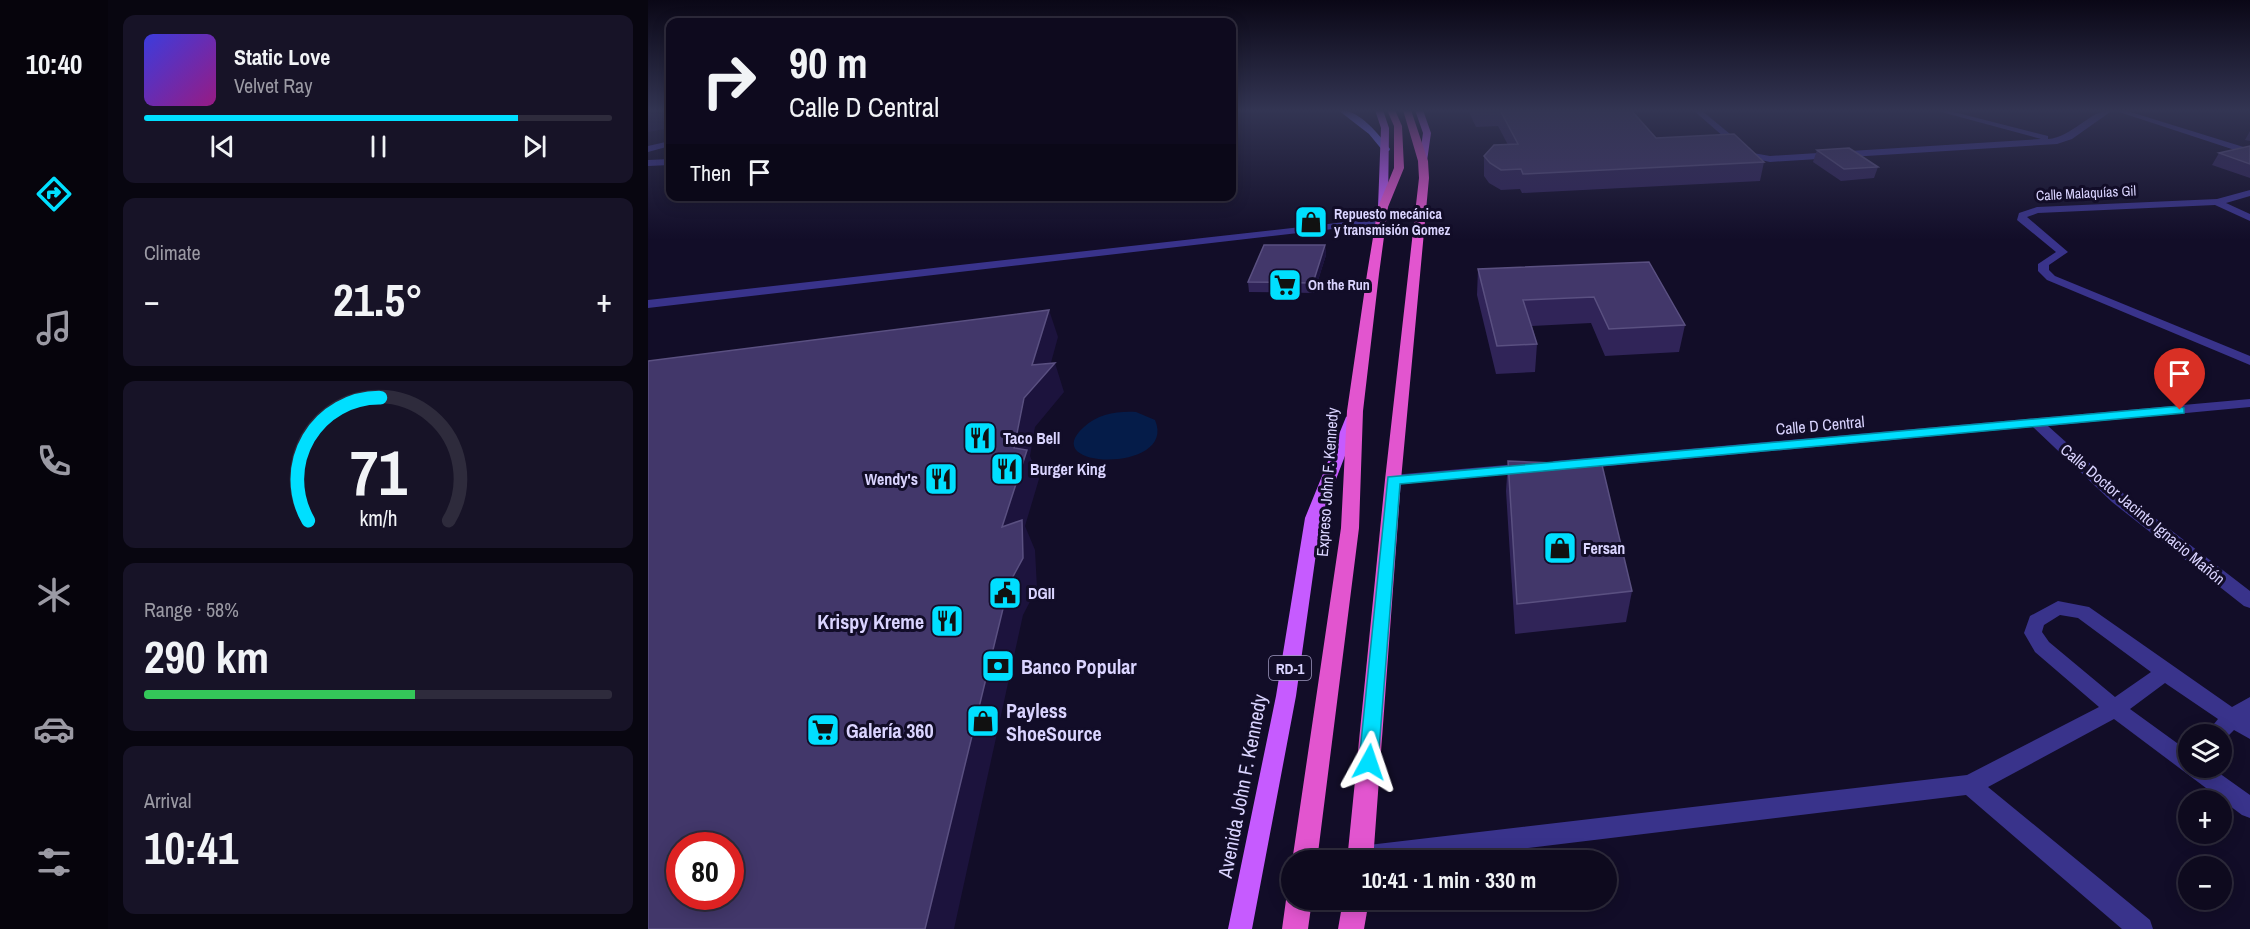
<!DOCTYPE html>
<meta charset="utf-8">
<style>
:root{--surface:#0e0a1e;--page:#171327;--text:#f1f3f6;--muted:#9b9aa4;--line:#2e2b3c;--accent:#00dfff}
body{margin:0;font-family:"Archivo Narrow",sans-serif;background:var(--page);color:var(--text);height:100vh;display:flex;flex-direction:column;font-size:22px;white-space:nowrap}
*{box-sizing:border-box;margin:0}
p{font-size:20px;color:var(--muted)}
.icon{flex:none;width:33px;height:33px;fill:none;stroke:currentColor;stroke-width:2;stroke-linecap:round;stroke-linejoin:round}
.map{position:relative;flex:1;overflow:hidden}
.panel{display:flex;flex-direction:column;gap:15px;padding:15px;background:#080610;width:540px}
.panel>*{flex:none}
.top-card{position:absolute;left:18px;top:18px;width:570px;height:183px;border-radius:12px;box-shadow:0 3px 15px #0003,0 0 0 2px var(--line);background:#0e0a1e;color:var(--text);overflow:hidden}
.tools{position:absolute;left:1530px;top:724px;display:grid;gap:12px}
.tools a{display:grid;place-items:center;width:54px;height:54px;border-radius:50%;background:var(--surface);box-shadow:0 3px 15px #0003,0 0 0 2px var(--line);font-size:30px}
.speed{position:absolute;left:18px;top:832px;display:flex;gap:12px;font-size:30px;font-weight:700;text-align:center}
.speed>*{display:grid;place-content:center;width:78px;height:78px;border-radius:50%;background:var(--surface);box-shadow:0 3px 15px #0003,0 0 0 2px var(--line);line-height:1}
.speed .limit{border:9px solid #d22;background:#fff;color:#111}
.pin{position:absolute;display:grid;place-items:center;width:51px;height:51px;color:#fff;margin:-62px -26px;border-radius:50% 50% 50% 0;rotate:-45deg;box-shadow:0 0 6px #0007}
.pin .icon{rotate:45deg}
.me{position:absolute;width:66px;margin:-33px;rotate:5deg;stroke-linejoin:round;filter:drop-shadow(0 0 4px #0008)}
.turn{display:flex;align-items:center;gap:21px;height:126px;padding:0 24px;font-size:27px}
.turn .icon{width:78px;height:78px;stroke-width:2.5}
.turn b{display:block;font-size:42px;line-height:51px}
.then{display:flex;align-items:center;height:57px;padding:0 24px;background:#0003;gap:12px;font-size:22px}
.big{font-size:45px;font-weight:800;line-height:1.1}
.panel .widget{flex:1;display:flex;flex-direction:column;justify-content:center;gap:9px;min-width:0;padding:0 21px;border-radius:12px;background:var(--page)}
.panel .dial{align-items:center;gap:0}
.dial svg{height:156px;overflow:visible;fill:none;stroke:var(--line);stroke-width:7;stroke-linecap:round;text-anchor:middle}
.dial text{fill:var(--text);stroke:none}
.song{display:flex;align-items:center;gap:18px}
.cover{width:72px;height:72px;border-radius:9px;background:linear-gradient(135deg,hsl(240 70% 55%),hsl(310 70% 35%))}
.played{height:6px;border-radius:3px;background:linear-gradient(90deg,var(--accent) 80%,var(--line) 80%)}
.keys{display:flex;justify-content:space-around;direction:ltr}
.heat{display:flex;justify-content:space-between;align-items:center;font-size:33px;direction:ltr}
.charge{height:9px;border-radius:4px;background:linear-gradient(90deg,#34c759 58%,var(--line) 0)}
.trip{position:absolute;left:633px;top:850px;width:336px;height:60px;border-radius:30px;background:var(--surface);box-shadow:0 3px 15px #0003,0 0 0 2px var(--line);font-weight:800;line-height:60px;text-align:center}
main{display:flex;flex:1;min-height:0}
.tabs{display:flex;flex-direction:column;width:108px;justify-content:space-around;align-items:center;background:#06040c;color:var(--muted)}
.tabs .icon{width:42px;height:42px}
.tabs .on{color:var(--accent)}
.tabs b{font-size:27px;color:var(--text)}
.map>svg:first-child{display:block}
</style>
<main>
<nav class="tabs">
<b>10:40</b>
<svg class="icon on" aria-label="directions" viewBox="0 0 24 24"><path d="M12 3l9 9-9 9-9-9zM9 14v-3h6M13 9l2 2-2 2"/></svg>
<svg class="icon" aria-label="music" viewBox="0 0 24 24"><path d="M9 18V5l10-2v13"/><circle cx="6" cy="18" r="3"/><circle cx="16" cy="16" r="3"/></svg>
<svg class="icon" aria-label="phone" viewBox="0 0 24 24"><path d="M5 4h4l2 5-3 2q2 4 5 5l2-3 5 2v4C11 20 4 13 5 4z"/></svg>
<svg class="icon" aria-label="climate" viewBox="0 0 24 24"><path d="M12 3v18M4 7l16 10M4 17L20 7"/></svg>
<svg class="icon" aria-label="car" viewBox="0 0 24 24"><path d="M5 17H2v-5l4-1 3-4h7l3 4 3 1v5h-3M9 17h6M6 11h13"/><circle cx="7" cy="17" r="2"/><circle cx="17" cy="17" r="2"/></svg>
<svg class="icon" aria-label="filters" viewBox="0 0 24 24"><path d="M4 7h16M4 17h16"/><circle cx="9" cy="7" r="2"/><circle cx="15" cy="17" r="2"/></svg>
</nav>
<section class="panel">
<div class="widget">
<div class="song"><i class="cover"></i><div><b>Static Love</b><p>Velvet Ray</p></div></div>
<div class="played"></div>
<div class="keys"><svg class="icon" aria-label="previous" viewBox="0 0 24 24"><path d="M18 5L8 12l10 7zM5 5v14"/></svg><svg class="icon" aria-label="pause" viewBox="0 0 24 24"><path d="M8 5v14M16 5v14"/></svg><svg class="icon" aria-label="next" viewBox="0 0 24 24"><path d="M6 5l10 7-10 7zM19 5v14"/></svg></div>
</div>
<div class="widget"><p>Climate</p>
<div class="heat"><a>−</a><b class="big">21.5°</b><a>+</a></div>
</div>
<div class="widget dial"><svg viewBox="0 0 100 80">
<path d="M14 69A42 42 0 1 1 86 69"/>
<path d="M14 69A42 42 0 0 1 51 6" stroke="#00dfff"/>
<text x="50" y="56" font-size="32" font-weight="700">71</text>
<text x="50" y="72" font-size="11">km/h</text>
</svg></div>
<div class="widget"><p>Range · 58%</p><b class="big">290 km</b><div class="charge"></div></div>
<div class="widget"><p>Arrival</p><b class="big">10:41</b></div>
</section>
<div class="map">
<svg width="1602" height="929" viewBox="0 0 1602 929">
<rect width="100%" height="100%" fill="#120d28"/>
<path fill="#051c49" d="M488,412l19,8c23,53 -120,50 -71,7 14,-13 33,-16 52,-15z"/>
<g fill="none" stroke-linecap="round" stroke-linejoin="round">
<g fill="#39338b" fill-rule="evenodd">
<path d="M1045,110h8l52,43 17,3 271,-17 -107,-29h12l102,26v3c25,-2 44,-31 65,-29l-41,29 -15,5 -287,18 -23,-5z"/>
<path d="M1465,110h11l126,39v6z"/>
<path d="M22,141v5l-22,6v-6z"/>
<path d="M22,159v6l-22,1v-6z"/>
<path d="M1602,190v6l-24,7 24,11v7l-35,-16 -177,8 -11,4 41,35 -19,13v5l6,6 195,80v9l-203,-85 -9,-9v-7l18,-12 -39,-32 2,-7 18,-6 180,-8z"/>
<path d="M733,218l5,3 -1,2 -737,85v-8z"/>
<path d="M1602,399v8l-202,19 76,68 126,97v17l-6,-2 -132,-104 -79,-75 -479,44 -8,-5 8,-5z"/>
<path d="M880,463l8,5 -3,3 -140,14 -8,-5 8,-5z"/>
<path d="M1410,601l31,6 143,100 18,-10v42l-16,-9 -12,12v-7h-17l13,-16 -53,-36 -35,26 58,42v17h24l38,27v23l-8,-3 -128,-96 -126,68 162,133 3,9h-31l-156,-134 -545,66h-71l-2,-4 4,-8 8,-3 607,-71 132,-68 -64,-55 -11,-19 6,-17zM1412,615l18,3 73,54 -36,25 -66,-55 -7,-10 2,-7z"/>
</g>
<path fill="#726bff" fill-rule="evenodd" d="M690,110c20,-2 41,24 52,39l-1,2h-6l-14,-17z"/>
<g fill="#c65bff" fill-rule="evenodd">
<path d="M727,110h8l6,18 -1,79 -5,3 -5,-3 3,-79z"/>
<path d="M767,110h8l8,23 -4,28 -4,3 -4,-3 4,-28z"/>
<path d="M705,413l7,4 -39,101 -25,178 -44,233h-24l48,-233 29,-178 41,-101z"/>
</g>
<g fill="#e255cf" fill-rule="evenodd">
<path d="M739,110h8l7,16 2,42 -16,39 -9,67 -16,137 -4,117 -42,333 -25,1 49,-334 6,-117 20,-137 11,-67 16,-39v-42z"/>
<path d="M755,110h8l17,51 1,17 -28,302 -28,381h-26l38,-381 34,-302 -1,-17z"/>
<path d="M644,890v10h20l-4,29h-26l4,-29z"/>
<path d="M695,900h26l-5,29h-26z"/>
</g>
</g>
<g fill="#302458">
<path d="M820,110h163l25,28 108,24 -4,19 -238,12 -2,-4 -19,1 -12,-7 -5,-7v-20l24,-11 -10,-19 -22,1z"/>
<path d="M1602,131v10l-5,-1z"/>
<path d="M1602,146v32l-38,-13 7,-12z"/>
<path d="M1169,150l61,17 -4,11 -33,3 -28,-19z"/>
<path d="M677,245l1,10 -12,38 -65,-1 -1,-10z"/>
<path d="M1001,262l36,63 -6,27 -74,4 -14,-33 -59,3 5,18 -2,28 -39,2 -19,-79 1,-26z"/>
<path d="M860,461l124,130 -6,31 -111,12 -9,-143z"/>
</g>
<g fill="#1c133d">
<path d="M0,110h22v18l-22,4z"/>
<path d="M677,245l1,10 -12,38 -1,-10z"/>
<path d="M401,310l9,27 -9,33 6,-7 9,29 -29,35 -5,29 9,23 -14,47 10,24 2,38 -14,27 -69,314h-29l77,-402 12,-79 18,-83z"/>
</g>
<g fill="#42376a" stroke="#5a5081" stroke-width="1.5" fill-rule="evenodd">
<path d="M852,110h131l25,28 78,-4 30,28 -241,12 -2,-5 -20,1 -11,-7 -6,-7 10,-11 24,-1z"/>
<path d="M1602,146v18l-31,-11z"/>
<path d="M1201,148l29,19 -34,2 -27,-19z"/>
<path d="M616,245h61l-12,38 -65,-1z"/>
<path d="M1001,262l36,63 -76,4 -15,-32 -71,3 14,44 -40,2 -19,-77z"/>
<path d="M401,310l-17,55 23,-2 -31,35 -10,50 13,2 -25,77 20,-7 1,38 -14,26 -84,345h-277v-568zM32,846h50v51h-50z"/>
<path d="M860,461l94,4 30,126 -115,13z"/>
</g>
<linearGradient id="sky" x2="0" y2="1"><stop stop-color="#0a0716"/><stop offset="0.46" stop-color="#333553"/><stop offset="1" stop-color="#333553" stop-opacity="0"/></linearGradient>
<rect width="1602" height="240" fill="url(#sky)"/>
<path fill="#00dfff" stroke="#0091a6" stroke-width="1.5" d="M1532,406l4,2v5l-784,71 -22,278 -3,7 -6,2 -7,-2 -3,-7 29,-285z"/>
<defs>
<symbol id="shop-square" viewBox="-11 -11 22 22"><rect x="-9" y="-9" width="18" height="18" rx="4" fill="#00dfff" stroke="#120d28"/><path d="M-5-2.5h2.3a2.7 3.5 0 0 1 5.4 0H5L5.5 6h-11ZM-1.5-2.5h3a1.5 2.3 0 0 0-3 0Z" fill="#111"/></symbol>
<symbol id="supermarket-square" viewBox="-11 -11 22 22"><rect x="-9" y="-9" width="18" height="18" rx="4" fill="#00dfff" stroke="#120d28"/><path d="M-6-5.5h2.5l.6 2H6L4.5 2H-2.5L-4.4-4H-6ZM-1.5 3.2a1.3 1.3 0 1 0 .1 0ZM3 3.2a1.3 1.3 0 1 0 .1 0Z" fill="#111"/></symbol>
<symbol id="restaurant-square" viewBox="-11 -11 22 22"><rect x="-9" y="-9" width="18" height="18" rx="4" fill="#00dfff" stroke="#120d28"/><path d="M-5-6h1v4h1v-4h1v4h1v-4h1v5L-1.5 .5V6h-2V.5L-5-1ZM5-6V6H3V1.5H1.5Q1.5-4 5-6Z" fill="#111"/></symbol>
<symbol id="civic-square" viewBox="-11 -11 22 22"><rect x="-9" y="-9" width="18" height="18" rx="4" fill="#00dfff" stroke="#120d28"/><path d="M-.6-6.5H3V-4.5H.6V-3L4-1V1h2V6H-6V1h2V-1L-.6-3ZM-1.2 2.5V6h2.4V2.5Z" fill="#111"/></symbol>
<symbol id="bank-square" viewBox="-11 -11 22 22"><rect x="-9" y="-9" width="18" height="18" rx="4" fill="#00dfff" stroke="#120d28"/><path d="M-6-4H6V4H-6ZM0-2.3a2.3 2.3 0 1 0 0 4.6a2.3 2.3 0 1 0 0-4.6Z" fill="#111"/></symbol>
</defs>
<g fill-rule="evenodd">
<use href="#shop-square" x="644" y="203" width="38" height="38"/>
<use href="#supermarket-square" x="618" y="266" width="38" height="38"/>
<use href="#restaurant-square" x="313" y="419" width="38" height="38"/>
<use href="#restaurant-square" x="340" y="450" width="38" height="38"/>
<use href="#restaurant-square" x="274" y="460" width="38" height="38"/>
<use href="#shop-square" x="893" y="529" width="38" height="38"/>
<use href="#civic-square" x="338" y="574" width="38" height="38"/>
<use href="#restaurant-square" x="280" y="602" width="38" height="38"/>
<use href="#bank-square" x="331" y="647" width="38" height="38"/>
<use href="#shop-square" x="316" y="702" width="38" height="38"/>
<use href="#supermarket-square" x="156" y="711" width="38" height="38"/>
</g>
<g text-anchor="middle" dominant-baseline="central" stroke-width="6" stroke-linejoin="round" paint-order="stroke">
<g font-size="14" fill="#dad4ff" stroke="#120d28">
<text transform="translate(1438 193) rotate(-3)">Calle Malaquías Gil</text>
</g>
<g font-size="14" font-weight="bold" fill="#dad4ff" stroke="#120d28" text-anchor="start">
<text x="686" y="214">Repuesto mecánica<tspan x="686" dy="16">y transmisión Gomez</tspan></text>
<text x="660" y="285">On the Run</text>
</g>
<rect fill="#120d28" stroke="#9e98be" stroke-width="1.5" x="621" y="656" width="42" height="24" rx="4.5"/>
<g font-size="15" font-weight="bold" fill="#dad4ff">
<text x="642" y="668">RD-1</text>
</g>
<g font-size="16" fill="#dad4ff" stroke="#120d28">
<text transform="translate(1172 425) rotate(-5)">Calle D Central</text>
<text transform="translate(679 482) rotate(-86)">Expreso John F. Kennedy</text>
<text transform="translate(1495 514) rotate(40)">Calle Doctor Jacinto Ignacio Mañón</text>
</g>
<g font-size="16" font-weight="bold" fill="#dad4ff" stroke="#120d28" text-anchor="start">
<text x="355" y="438">Taco Bell</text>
<text x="382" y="469">Burger King</text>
<text x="270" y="479" text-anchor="end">Wendy's</text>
<text x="935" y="548">Fersan</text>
<text x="380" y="593">DGII</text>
</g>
<g font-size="20" font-weight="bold" fill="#dad4ff" stroke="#120d28" text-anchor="start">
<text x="276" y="621" text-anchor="end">Krispy Kreme</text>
<text x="373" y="666">Banco Popular</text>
<text x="358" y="710">Payless<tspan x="358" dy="23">ShoeSource</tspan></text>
<text x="198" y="730">Galería 360</text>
</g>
<g font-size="20" fill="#dad4ff" stroke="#120d28">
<text transform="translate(594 786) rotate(-79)">Avenida John F. Kennedy</text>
</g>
</g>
</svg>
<div class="tools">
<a><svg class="icon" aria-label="layers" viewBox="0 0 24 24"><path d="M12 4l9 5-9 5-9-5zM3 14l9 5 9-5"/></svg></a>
<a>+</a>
<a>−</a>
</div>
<div class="speed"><div class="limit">80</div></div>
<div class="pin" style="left:1532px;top:410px;background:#d93025"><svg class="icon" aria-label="arrive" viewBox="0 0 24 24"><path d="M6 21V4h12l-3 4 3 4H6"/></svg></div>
<svg class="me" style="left:721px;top:762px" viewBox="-20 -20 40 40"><path d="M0-17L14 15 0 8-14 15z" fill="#00dfff" stroke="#fff" stroke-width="4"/></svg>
<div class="trip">10:41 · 1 min · 330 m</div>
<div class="top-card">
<div class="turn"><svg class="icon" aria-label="right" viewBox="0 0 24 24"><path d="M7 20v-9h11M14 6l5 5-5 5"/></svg><div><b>90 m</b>Calle D Central</div></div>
<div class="then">Then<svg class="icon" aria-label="arrive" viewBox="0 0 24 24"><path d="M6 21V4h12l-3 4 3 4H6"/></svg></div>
</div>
</div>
</main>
